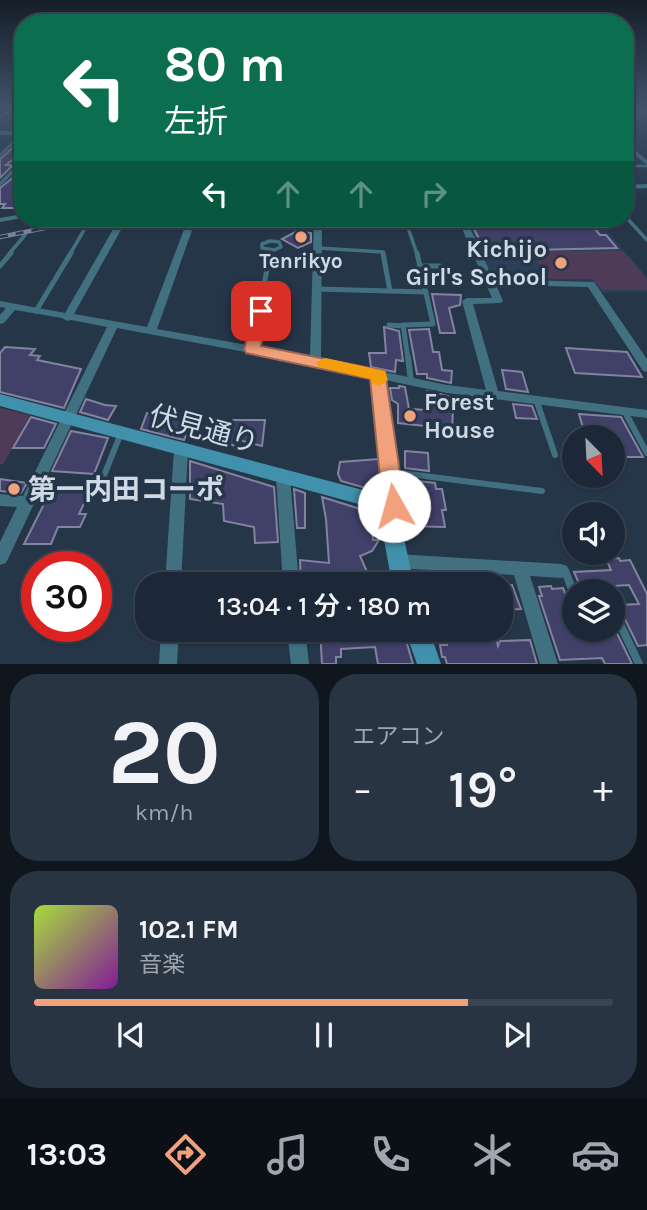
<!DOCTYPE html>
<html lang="ja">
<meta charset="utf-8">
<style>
:root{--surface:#1c2837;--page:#293442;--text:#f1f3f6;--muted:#a0a6ad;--line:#3a4452;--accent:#f1a17c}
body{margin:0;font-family:Karla,"Noto Sans JP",sans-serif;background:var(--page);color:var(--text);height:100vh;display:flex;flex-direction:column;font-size:26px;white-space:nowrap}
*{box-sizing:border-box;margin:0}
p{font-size:23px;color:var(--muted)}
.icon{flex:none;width:38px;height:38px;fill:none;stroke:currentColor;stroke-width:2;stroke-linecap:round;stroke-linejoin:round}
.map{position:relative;height:664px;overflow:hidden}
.sheet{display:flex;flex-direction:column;gap:10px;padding:10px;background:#0f161e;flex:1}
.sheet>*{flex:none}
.top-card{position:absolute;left:14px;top:14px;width:620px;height:214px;border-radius:28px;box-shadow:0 2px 5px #0004,0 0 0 2px var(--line);background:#0b6e4f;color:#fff;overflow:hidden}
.needle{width:46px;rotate:156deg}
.tools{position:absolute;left:562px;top:425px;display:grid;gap:14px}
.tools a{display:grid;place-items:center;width:63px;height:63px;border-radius:50%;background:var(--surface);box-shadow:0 2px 5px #0004,0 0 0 2px var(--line);font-size:35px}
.speed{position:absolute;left:21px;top:551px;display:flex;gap:14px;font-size:35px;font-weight:700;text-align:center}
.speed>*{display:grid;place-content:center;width:91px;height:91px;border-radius:50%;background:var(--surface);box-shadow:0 2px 5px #0004,0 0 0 2px var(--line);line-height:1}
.speed .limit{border:10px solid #d22;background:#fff;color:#111}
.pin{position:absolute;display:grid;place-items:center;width:60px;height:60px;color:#fff;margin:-30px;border-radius:14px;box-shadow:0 4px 10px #0006}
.me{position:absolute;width:77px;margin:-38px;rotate:353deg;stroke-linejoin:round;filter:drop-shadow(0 0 5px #0008)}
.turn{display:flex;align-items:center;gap:24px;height:147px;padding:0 35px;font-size:32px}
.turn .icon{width:91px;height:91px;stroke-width:2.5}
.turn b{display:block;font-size:49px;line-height:60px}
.lanes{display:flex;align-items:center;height:66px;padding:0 35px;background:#0003;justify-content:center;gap:35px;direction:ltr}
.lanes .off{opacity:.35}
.big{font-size:52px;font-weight:600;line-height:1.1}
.sheet .tile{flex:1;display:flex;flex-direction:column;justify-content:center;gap:10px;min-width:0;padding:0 24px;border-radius:28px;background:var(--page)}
.sheet .dial{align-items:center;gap:0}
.dial b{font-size:91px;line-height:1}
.song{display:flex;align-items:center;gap:21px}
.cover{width:84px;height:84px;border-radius:10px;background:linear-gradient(135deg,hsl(80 70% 55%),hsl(290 70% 35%))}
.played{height:7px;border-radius:4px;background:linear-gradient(90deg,var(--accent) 75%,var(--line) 75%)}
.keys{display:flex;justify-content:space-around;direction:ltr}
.heat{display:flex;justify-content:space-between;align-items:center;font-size:38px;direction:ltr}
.sheet .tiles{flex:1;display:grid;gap:10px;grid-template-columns:1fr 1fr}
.tile:last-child{grid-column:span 2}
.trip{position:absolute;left:135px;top:572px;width:378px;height:70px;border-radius:28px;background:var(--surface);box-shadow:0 2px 5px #0004,0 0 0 2px var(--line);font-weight:600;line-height:70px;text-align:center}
.menu{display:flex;height:112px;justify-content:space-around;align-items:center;background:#0b1016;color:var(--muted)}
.menu .icon{width:49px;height:49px}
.menu .on{color:var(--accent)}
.menu b{font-size:32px;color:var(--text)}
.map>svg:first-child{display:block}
</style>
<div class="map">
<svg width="647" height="664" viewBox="0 0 647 664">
<rect width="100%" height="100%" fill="#263649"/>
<path fill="#2b3f58" d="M465,219h132l50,58v15l-46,1 -9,-12 -99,-3z"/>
<g fill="#4e3b58">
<path d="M531,251h92l24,28v11h-45l-9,-11h-45z"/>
<path d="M0,408l30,7 -27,50 -3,-1z"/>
</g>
<g fill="#414069" stroke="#82839e" stroke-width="2">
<path d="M18,143h5l-5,7h3l-4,4h3l-14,11 17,1 -12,1 -11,11v-19z"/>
<path d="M23,174l-9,10h7l-4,5 6,-3v13l-8,9h-13l3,-4h-5v-16l15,-12z"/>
<path d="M469,219h118l13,16h6l11,13 -132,3z"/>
<path d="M297,231l14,2v9l-13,6 -16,-9z"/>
<path d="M432,294l29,1 -1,10 -11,3 6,25h-15z"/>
<path d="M384,327l15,4 4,30 -7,-1 -1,12 -24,-5 -2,-14h17z"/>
<path d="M429,329l4,23h6l3,18 10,1 -1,12 -24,-5v-4h-10l-8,-44z"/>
<path d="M5,347l30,2 -5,6 10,1 -3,4 44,9 -17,39 -64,-16v-39z"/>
<path d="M566,348l61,4 15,25 -67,-4z"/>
<path d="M502,370l20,2 6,20 -22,-3z"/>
<path d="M399,386l6,1 4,22 19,1 -1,-19 21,5 3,14h2l-1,19 -54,-6v-19l-6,-4 -2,-12h9z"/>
<path d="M86,399l19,6 11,1 -8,14 -28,-8z"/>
<path d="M513,404l19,2 5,13 -21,-1z"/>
<path d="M147,413l45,7 -8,20 -43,-11z"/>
<path d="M579,414l42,3 22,40h-18l-13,-19h-26z"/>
<path d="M31,417l25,7 -12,24h-31z"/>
<path d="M233,420h32l-3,26 -23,-6 -4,6 -9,-3z"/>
<path d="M71,431l37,7 -14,36 -42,-3z"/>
<path d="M405,451l23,2 1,18 -24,-3z"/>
<path d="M379,459l4,34 -42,-12 -3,-7 2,-12z"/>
<path d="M190,461l84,26 4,55 -23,1 -1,-16 -30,-6 -1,-17 -33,-5z"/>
<path d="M0,479l27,4 -6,10 -21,-2z"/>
<path d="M400,479l35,4 1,6h6l4,21h-4l3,17 -39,-1 1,-20z"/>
<path d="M294,489l11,4v35h-8z"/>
<path d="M51,490l39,1 -11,23h7l-6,13h-22l-7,17h-27z"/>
<path d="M322,497l35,11 8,6 7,12 1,14h6l-7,11 -12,5 8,18 18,-3 3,13h-88l-1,-24 29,3 -3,-44z"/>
<path d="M619,558l1,3 10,-1 17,34v51l-9,1 -20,-41 21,-1 -10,-19 -48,3 -7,-16 37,-2 -5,-11z"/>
<path d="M416,573l49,2 3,9h-50z"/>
<path d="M512,585l9,24 -21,1v-24z"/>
<path d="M551,586l1,3 11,-1 8,20 -7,1 8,21h40v-7l20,41h-27l-3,-6 -42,2 -21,-64h3l-3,-9z"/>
<path d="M320,630h83l10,34h-35l-3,-17 -34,2v8h-5v7h-14z"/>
<path d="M445,630h49l4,16 2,-5 30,-1 7,24h-90l-2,-7h-3l-2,-12h7z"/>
</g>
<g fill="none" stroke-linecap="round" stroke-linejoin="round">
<g stroke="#417181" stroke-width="2.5">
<path d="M0,118l12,-10"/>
<path d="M0,155l23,-22"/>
<path d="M625,166h22"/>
<path d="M12,172l11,-2"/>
</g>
<g stroke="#417181" stroke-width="3.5">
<path d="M0,184l13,-13"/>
<path d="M625,216l22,24"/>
<path d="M405,219l12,35"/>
<path d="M598,219l2,2"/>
<path d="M292,222l74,2"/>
<path d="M270,241l9,1 2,5 -7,3 -12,-2v-4z"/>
<path d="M318,248l65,4v2"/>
<path d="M9,254l16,-19"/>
<path d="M70,254l17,-29"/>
<path d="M270,254v-3"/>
</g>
<g stroke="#417181" stroke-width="5">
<path d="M383,253l7,38 35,1"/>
<path d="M0,266l11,-13"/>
<path d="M419,266h21"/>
<path d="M317,289l73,2"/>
<path d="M36,311l35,-58"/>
<path d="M389,325l15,1"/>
<path d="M252,349l18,-96"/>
<path d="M408,359l-5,-34 30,-1 -16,-71"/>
</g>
<g stroke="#417181" stroke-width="6">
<path d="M408,357l3,25"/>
<path d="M537,402l18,53"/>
<path d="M625,412l22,41"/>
<path d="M393,472l149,19"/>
<path d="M103,478l18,-45"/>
</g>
<g stroke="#417181" stroke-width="8">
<path d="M565,571l9,23"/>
<path d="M612,607l27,57"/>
</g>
<g fill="#417181" fill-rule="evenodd">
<path d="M647,112v4l-22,4v-4z"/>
<path d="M0,131h22l1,4h-23z"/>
<path d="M625,142l22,18v5l-22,-18z"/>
<path d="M647,184v4l-22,1v-4z"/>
<path d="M23,214v4l-23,4v-4z"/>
<path d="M119,219h8l-53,95 73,13 41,-108h8l-39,110 153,27 4,-137h8l-1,140 126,26 39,5 -24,-89 5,-3h25l-34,-79h8l27,60 101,3 53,77v13l-4,-1 -55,-84 -92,-2 7,16 -2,2 -28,1 25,87 149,19v8l-200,-25 -62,-13 16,126 -2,4 -5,2 -5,-2 -2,-4 -14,-129 -58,-12 -198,-37 -111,235 -6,2v-23l17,-35 -17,-1v-12l23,2 84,-169 -36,-7 -4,1 -5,-3 -47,-8 -11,13 -4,1v-9l6,-7 -6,-1v-6l65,12z"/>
<path d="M181,445l5,1 2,4 -7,134h-16l9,-134 2,-4z"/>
<path d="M283,471l5,2 2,4 9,107h-16l-7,-107 2,-4z"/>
<path d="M397,554l164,10 6,2 2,5 -2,5 -6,2 -31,-2 28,88h-18l-26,-89 -117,-7 -6,-2 -2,-5 2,-5z"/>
<path d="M161,630h18l-2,34h-18z"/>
<path d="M287,630h18l4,34h-18z"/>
</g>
<g fill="#4191ac" fill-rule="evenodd">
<path d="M0,394l401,106 3,6 -1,28 11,50h-22l-9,-50 1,-23 -384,-105z"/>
<path d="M405,630h24l12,34h-24z"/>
</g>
<defs>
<path id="rail-far1" d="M625,114l22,-4"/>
<path id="rail" d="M0,237l90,-18"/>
</defs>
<use href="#rail-far1" stroke="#778494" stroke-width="3.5"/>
<use href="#rail" stroke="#778494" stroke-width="4.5"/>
<use href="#rail-far1" stroke="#263649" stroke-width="2" stroke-dasharray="6" stroke-linecap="butt"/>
<use href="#rail" stroke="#263649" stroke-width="2.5" stroke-dasharray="8" stroke-linecap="butt"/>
</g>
<linearGradient id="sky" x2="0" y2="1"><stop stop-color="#151e28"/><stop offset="0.54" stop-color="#41526a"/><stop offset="1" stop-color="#41526a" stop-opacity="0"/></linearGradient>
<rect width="647" height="201" fill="url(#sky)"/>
<path fill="#f1a17c" stroke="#9d6951" stroke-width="2" d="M261,306l8,5 -8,35 124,25 20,135 -3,7 -8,2 -8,-2 -3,-7 -13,-127 -124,-26 -2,-4 10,-38z"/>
<path fill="#f59e0b" d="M325,358l60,13 3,9 -9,6 -6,-2 -3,-5 -51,-12 -3,-4z"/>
<g fill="#f1a17c" stroke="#263649" stroke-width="2.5">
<circle cx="301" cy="237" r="7"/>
<circle cx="561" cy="263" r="7"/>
<circle cx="410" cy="416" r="7"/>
<circle cx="14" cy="489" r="7"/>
</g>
<g text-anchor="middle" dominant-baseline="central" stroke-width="7" stroke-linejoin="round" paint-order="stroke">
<g font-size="21" font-weight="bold" fill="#d0dae6" stroke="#263649">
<text x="301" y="261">Tenrikyo</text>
</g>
<g font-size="24" font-weight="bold" fill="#d0dae6" stroke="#263649" text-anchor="end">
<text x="547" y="249">Kichijo<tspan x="547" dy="28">Girl's School</tspan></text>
<text x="424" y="402" text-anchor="start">Forest<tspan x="424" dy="28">House</tspan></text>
</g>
<g font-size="28" fill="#d0dae6" stroke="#263649">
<text transform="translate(204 429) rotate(15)">伏見通り</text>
</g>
<g font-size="28" font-weight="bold" fill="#d0dae6" stroke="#263649" text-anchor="start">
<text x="28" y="489">第一内田コーポ</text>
</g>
</g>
</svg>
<div class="tools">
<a><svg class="needle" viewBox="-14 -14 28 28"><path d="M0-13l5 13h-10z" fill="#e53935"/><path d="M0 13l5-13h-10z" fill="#a0a6ad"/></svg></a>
<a><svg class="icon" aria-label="sound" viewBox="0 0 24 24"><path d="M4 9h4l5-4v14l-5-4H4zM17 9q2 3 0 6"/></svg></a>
<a><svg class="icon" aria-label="layers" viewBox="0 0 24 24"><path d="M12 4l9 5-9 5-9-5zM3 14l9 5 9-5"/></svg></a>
</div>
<div class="speed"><div class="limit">30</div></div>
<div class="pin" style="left:261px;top:311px;background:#d93025"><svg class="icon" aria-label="arrive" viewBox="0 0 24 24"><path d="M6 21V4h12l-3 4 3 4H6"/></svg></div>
<svg class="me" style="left:394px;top:506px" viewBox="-20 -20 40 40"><circle r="19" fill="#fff"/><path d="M0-13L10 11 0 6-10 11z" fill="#f1a17c"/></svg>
<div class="trip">13:04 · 1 分 · 180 m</div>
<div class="top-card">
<div class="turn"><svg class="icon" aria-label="left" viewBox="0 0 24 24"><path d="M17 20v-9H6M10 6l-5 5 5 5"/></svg><div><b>80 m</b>左折</div></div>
<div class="lanes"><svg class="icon" aria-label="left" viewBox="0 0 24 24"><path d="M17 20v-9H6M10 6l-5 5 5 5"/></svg><svg class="icon off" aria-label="ahead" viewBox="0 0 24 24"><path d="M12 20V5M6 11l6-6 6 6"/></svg><svg class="icon off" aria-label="ahead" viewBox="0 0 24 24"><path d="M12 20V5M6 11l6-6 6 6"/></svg><svg class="icon off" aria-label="right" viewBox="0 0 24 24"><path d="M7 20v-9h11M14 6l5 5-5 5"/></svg></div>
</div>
</div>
<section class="sheet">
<div class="tiles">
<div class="tile dial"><b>20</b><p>km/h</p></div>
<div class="tile"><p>エアコン</p>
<div class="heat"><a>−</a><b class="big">19°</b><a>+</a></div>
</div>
<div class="tile">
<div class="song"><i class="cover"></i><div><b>102.1 FM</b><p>音楽</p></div></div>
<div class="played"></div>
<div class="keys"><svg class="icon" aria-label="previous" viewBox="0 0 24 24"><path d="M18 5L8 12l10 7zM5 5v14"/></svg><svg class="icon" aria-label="pause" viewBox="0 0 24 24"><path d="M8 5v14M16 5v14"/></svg><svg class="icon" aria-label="next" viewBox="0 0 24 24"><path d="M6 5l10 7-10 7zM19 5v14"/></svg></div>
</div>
</div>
</section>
<nav class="menu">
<b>13:03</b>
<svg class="icon on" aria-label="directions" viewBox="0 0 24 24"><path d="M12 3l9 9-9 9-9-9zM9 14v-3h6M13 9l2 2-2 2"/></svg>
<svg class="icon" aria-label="music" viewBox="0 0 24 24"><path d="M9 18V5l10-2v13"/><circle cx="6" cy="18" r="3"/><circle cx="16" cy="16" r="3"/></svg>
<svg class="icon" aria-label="phone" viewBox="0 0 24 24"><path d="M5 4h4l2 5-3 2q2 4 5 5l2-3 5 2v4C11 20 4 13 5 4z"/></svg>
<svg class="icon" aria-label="climate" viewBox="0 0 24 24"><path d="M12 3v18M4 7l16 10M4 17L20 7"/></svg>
<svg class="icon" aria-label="car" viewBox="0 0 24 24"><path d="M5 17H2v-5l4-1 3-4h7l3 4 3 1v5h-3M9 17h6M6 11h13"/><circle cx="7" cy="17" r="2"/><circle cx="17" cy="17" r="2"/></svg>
</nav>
